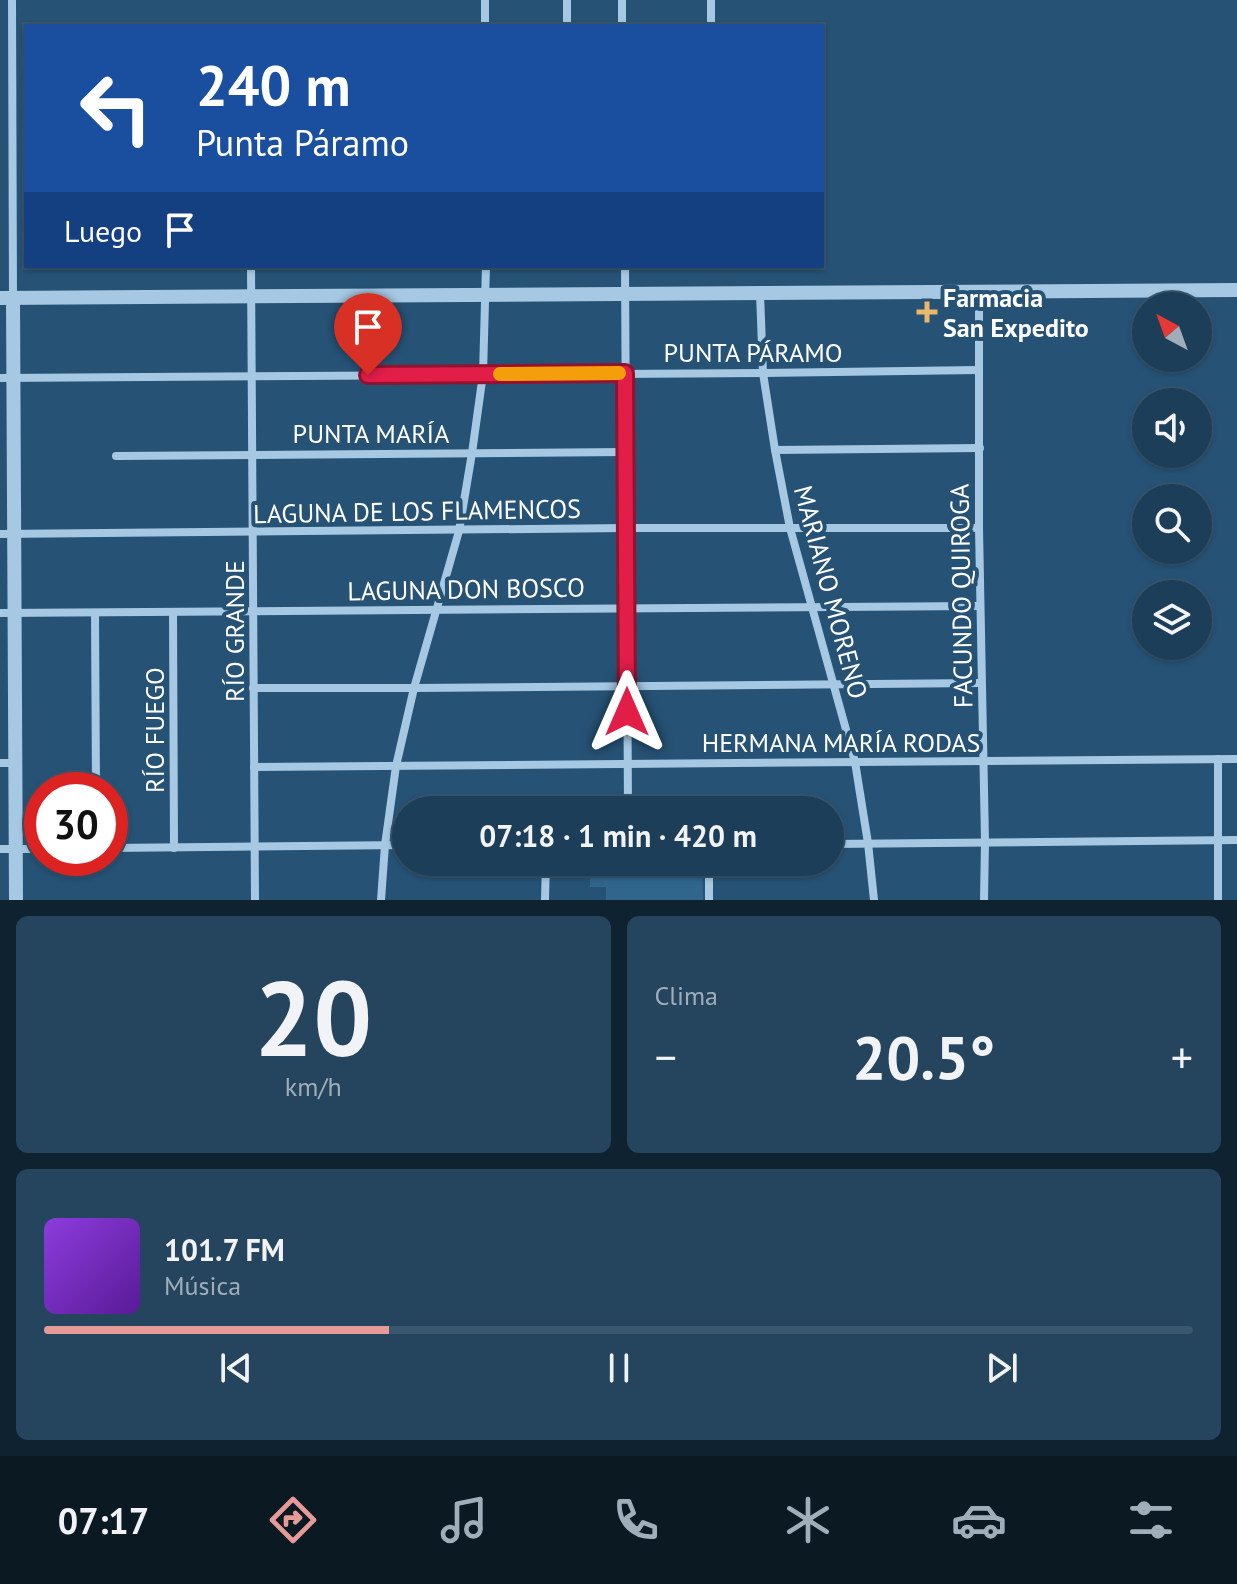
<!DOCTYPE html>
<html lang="es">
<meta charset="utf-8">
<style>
:root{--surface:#1c3e58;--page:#25455e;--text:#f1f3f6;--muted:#a0aeba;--line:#3a576e;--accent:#e69b98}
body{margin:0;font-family:"PT Sans",sans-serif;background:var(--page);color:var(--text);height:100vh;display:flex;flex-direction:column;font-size:30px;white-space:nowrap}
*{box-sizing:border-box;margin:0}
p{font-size:26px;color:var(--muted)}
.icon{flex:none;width:44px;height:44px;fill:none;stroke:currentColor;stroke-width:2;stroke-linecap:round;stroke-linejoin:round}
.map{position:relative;height:900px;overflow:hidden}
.details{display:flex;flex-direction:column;gap:16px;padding:16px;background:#0f2230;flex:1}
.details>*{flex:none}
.guide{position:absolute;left:24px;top:24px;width:800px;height:244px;border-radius:0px;box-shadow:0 2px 6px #0004,0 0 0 2px var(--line);background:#1a4fa0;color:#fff;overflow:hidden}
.needle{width:52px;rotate:319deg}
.tools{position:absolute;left:1132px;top:292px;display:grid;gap:16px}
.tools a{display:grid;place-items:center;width:80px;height:80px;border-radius:50%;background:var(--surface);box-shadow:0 2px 6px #0004,0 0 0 2px var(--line);font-size:40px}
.speed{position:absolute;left:24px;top:772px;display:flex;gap:16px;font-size:40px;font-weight:700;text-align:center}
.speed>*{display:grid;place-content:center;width:104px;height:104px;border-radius:50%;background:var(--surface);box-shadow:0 2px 6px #0004,0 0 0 2px var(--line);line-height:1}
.speed .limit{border:12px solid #d22;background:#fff;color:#111}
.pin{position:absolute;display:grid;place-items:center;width:68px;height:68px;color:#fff;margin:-82px -34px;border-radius:50% 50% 50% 0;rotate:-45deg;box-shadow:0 0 8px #0007}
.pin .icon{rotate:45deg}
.me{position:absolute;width:88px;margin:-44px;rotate:0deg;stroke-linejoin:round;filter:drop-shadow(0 0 6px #0008)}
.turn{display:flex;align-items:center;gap:28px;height:168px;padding:0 40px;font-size:36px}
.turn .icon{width:104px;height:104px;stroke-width:2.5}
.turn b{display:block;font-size:56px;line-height:68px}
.then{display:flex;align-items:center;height:76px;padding:0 40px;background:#0003;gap:16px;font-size:30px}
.big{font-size:60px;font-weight:600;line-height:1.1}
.details .tile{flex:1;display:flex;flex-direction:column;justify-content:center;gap:12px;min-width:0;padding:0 28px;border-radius:12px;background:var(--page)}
.details .dial{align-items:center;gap:0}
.dial b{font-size:104px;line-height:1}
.song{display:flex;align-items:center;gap:24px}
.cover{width:96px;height:96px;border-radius:12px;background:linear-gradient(135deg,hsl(270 70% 55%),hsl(270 70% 35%))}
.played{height:8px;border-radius:4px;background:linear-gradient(90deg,var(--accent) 30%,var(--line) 30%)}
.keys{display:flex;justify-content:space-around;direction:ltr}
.heat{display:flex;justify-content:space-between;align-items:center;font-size:44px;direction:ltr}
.details .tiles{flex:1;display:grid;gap:16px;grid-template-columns:1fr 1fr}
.tile:last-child{grid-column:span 2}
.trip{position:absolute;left:392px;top:796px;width:452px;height:80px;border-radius:40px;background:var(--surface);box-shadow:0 2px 6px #0004,0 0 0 2px var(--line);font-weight:600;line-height:80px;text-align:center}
.tab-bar{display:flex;height:128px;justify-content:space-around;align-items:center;background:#0b1923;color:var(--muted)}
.tab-bar .icon{width:56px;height:56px}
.tab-bar .on{color:var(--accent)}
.tab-bar b{font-size:36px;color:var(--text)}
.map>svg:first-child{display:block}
</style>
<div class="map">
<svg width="1237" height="900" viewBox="0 0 1237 900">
<rect width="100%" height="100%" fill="#265275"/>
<path fill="#30658c" d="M590,862h112l1,38h-97v-13h-16z"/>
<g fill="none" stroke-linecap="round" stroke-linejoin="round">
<g stroke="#a6c8e2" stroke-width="8">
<path d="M12,0l1,298"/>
<path d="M485,0v26"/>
<path d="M567,0v26"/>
<path d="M622,0v26"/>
<path d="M711,0v26"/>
<path d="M251,266l4,634"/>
<path d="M625,266l3,544"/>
<path d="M979,292v236l6,314 -1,58"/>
<path d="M760,293l3,80 12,77 15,78 65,234 13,81 6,57"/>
<path d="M0,378l763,-5 215,-3"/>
<path d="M775,450l205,-2"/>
<path d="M116,456l510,-4"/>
<path d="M0,534l626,-6h353"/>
<path d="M173,612l1,236"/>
<path d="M0,613l980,-7"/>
<path d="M95,613l1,177"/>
<path d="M253,688h161l567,-5"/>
<path d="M1218,759v141"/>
<path d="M0,763h15"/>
<path d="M254,767l983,-8"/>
<path d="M830,844l407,-4"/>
<path d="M110,848l296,-3"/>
<path d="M0,849h42"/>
<path d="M709,862v38"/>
<path d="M381,900l4,-55 11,-79 18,-78 45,-157 13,-78 11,-79 3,-108"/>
<path d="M545,900l1,-38"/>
</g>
<g stroke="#a6c8e2" stroke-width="14">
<path d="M0,298l1237,-8"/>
<path d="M13,298l3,602"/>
</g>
</g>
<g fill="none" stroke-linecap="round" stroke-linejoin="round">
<defs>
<path id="route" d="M368,375l257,-2 2,339"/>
</defs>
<use href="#route" stroke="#92132f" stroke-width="20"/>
<use href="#route" stroke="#e11d48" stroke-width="14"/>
<path stroke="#f59e0b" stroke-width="14" d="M500,374l119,-1"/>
</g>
<path fill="#eab76c" stroke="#265275" stroke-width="3" d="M923 300h8v8h8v8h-8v8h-8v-8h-8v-8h8z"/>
<g text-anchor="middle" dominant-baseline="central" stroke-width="8" stroke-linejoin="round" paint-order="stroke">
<g font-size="26" font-weight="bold" fill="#fff" stroke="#265275" text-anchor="start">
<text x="943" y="297">Farmacia<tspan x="943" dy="30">San Expedito</tspan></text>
</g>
<g font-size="26" fill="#fff" stroke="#265275">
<text x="753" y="352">PUNTA PÁRAMO</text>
<text x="371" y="433">PUNTA MARÍA</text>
<text transform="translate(417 511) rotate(-1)">LAGUNA DE LOS FLAMENCOS</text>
<text transform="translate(466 589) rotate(-1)">LAGUNA DON BOSCO</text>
<text transform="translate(831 592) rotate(75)">MARIANO MORENO</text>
<text transform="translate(961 596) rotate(-91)">FACUNDO QUIROGA</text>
<text transform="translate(234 631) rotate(-90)">RÍO GRANDE</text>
<text transform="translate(154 730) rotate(-90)">RÍO FUEGO</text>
<text x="841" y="742">HERMANA MARÍA RODAS</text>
</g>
</g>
</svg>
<div class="tools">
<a><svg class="needle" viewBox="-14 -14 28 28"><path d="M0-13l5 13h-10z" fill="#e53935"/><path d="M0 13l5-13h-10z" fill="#a0aeba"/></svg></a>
<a><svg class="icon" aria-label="sound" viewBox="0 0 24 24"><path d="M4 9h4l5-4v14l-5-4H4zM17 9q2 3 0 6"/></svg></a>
<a><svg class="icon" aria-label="search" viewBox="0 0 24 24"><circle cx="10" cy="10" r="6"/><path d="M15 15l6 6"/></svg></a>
<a><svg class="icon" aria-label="layers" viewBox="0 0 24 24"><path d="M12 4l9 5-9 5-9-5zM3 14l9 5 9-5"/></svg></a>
</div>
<div class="speed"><div class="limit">30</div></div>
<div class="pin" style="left:368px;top:375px;background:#d93025"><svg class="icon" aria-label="arrive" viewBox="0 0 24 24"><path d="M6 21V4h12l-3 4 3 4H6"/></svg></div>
<svg class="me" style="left:627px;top:712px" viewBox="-20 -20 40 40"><path d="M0-17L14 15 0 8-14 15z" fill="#e11d48" stroke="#fff" stroke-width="4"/></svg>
<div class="trip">07:18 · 1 min · 420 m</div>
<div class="guide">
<div class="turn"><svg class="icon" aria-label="left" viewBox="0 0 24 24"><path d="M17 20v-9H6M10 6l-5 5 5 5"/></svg><div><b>240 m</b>Punta Páramo</div></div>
<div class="then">Luego<svg class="icon" aria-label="arrive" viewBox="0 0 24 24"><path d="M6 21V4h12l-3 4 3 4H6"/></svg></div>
</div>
</div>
<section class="details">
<div class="tiles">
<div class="tile dial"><b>20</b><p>km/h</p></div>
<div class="tile"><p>Clima</p>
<div class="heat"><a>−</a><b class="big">20.5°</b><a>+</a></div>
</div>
<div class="tile">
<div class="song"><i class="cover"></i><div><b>101.7 FM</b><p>Música</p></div></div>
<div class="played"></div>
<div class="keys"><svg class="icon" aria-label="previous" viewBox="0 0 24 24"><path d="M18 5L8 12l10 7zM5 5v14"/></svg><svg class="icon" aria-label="pause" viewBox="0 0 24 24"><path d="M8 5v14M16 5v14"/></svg><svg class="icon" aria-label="next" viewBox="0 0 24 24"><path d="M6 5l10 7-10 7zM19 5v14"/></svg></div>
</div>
</div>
</section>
<nav class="tab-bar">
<b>07:17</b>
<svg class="icon on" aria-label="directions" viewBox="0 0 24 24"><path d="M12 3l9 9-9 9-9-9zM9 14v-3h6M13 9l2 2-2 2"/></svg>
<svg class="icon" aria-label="music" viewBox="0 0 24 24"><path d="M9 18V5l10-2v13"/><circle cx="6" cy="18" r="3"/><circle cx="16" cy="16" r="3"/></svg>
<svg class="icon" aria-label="phone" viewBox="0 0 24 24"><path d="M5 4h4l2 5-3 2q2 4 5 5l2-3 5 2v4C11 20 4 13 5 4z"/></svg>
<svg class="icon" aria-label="climate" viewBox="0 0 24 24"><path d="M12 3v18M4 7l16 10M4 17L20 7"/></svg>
<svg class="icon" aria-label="car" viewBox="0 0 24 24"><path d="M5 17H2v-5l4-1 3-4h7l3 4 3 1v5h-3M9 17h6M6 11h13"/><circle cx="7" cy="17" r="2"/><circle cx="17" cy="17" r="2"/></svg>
<svg class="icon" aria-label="filters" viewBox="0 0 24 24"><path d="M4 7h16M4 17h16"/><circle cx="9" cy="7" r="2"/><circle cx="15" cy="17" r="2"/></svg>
</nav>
